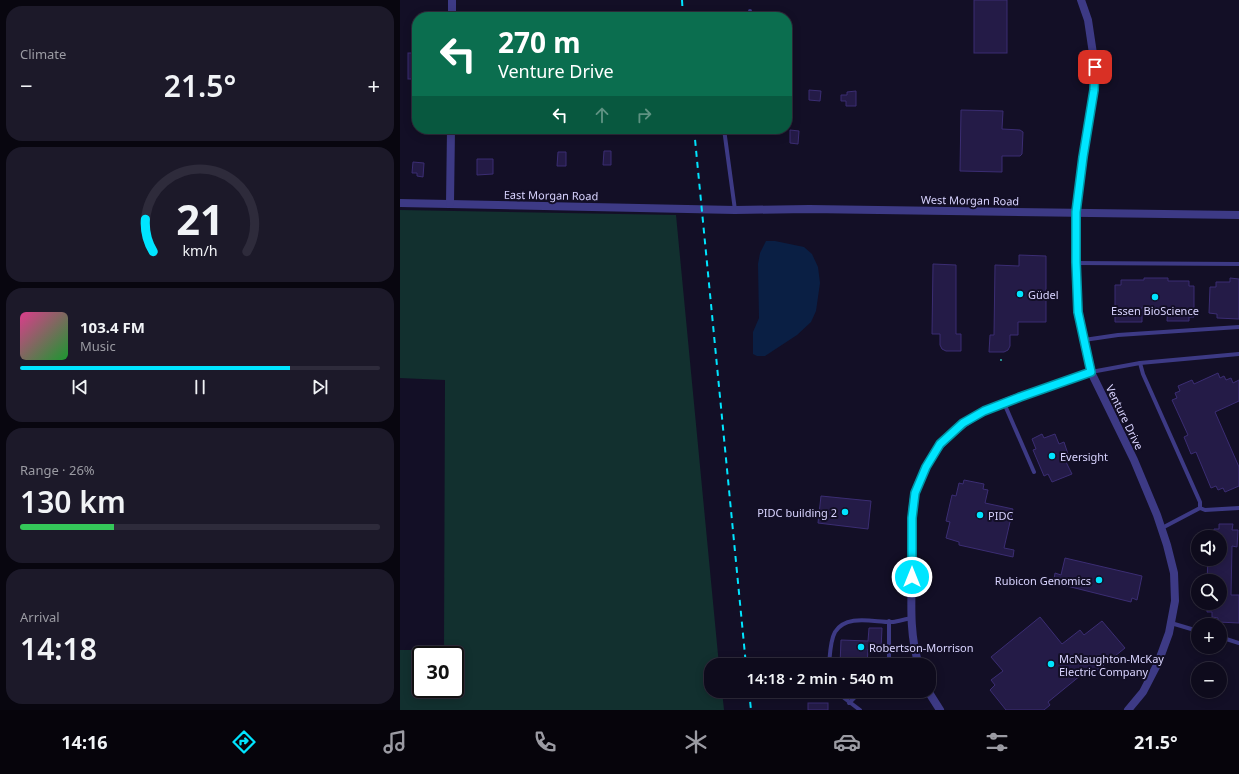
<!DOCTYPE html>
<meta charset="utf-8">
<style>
:root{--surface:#0e0b1c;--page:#1c1929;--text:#f1f3f6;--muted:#9b9ba3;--line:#2e2b3b;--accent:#00e5ff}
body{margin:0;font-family:"Noto Sans",sans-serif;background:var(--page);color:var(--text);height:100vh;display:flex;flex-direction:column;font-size:15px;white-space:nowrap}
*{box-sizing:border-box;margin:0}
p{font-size:13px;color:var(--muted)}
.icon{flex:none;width:22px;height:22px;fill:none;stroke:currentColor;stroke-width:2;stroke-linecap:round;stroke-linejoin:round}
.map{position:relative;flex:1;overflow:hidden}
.sheet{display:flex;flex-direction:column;gap:6px;padding:6px;background:#08060f;width:400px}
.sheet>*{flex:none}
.top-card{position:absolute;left:12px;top:12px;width:380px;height:122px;border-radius:16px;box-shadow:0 2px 10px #0003,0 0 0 1px var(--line);background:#0b6e4f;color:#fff;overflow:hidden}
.buttons{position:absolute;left:791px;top:530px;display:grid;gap:8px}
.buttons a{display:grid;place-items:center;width:36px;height:36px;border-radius:50%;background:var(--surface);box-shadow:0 2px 10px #0003,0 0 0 1px var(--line);font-size:20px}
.speed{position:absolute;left:12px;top:646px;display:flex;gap:8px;font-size:20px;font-weight:700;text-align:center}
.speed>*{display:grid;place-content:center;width:52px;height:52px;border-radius:50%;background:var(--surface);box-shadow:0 2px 10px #0003,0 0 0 1px var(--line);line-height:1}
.speed .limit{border:2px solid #111;border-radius:6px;background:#fff;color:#111}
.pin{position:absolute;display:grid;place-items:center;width:34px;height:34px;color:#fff;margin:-17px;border-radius:8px;box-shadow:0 2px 6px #0006}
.me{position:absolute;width:44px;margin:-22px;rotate:0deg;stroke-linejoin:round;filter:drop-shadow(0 0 3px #0008)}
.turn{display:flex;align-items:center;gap:14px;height:84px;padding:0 20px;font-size:18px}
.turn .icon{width:52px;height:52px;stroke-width:2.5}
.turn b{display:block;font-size:28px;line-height:34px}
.lanes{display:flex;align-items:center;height:38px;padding:0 20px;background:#0003;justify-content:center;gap:20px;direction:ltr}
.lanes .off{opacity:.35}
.big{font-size:30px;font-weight:600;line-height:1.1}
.sheet .tile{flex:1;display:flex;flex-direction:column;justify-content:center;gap:6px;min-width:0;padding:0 14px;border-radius:16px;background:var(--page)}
.sheet .dial{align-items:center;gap:0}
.dial svg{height:104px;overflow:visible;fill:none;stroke:var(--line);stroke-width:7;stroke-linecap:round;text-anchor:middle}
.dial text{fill:var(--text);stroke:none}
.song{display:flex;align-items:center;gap:12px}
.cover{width:48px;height:48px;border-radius:6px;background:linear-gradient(135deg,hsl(330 70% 55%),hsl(130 70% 35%))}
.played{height:4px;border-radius:2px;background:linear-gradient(90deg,var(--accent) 75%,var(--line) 75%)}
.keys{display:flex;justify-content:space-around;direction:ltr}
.heat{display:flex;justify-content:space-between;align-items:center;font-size:22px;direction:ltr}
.charge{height:6px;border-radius:3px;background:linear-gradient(90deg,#34c759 26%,var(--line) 0)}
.trip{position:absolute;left:304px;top:658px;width:232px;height:40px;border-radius:16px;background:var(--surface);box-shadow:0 2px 10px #0003,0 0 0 1px var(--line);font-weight:600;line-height:40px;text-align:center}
.tab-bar{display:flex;height:64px;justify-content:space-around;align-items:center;background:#06040b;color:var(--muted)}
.tab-bar .icon{width:28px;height:28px}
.tab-bar .current{color:var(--accent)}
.tab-bar b{font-size:18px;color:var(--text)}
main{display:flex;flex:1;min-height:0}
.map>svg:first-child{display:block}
</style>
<main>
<section class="sheet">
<div class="tile"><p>Climate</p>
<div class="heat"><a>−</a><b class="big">21.5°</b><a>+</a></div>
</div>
<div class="tile dial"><svg viewBox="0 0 100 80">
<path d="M14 69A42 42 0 1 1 86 69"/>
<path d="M14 69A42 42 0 0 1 8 44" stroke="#00e5ff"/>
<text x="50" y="56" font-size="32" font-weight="700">21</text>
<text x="50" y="72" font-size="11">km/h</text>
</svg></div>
<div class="tile">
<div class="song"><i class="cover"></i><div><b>103.4 FM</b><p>Music</p></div></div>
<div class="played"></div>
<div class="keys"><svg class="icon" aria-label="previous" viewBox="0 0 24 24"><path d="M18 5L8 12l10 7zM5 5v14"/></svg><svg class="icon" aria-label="pause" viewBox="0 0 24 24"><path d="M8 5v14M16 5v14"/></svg><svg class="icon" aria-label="next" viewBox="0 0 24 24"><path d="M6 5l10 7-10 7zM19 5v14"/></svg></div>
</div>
<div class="tile"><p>Range · 26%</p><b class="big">130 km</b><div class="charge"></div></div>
<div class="tile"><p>Arrival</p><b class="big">14:18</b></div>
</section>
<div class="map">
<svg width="839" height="710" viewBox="0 0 839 710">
<rect width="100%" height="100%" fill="#130f26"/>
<path fill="#12302f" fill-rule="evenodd" d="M0,210l276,5 43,450h-8v26h11l2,19h-324v-60h44l1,-270 -45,-2zM21,655h34v34h-34z"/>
<path fill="#0a1f44" d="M366,241h9l29,6 8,7 6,13 2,16 -4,28 -5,11 -14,13 -32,21h-8l-4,-2v-22l6,-14 -1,-54 2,-11z"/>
<g fill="#241b47" stroke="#3b2d73">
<rect x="574" y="0" width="33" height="53"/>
<rect x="8" y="53" width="9" height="26"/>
<path d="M409,90l12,1 -1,10 -11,-1z"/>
<path d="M456,91v15h-10v-5h-5v-6h6v-3z"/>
<path d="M561,110l42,1 -1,18 18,1 3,2 -1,22 -2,2h-18v16l-42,-1z"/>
<path d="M390,130l9,1 -1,13 -8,-1z"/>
<path d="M204,151h7v14h-8z"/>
<path d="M158,152h8v14h-9z"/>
<path d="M77,159h16v15l-16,1z"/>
<path d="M13,162l11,1 -1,14 -6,-1v-3h-5z"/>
<path d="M619,255l27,1v66h-28v13h-8v11l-2,4 -4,2h-15l1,-17h4l1,-70 24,1z"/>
<path d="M533,264l23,1v69h5v17h-15l-4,-2 -2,-4v-11h-8z"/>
<path d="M744,278h24v3h21v5h5v31h-5v4h-22l1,-13 -26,-1v15h-27v-37h6v-5h23z"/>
<path d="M830,278l9,1v40l-22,-1v-4l-8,-1 1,-26h6v-5h14z"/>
<path d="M818,373l2,5 4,-2 2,4 5,-2 2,5 6,-3v21l-24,11 24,55v19l-14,6 -2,-4 -5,2 -2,-4 -5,2 -15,-36 -5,2 -7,-17 4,-2 -16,-35 5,-2 -2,-5 5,-2 -2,-5 14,-6 2,4z"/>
<path d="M642,434l2,4 11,-4 4,10 5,-2 6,18 -4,2 6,12 -20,8 -4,-8 -4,2 -11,-26 3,-1 -4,-10z"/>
<path d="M564,480l20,4 -1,5 5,1 -3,13 28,6 -9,39 10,2 -1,7 -54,-12v-3l-13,-4 4,-16 -4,-1 6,-26 4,1 3,-13 4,1z"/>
<path d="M421,496l50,5 -3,28 -50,-6z"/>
<path d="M819,524h14l-1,6h6l-1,17 -5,-1 -1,49h8v28l-21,-1v-4l-6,-1v-5h-5v-9h13v-22h-13l1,-22h12v-22h-7l1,-8h5z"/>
<path d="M665,558l77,18 -5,24 -5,-2 -1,4 -72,-18 1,-3 -6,-2 1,-6 6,2z"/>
<path d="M640,617l22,27 18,-14 4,5 18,-14 23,27 -35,28 -4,-5 -38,31 2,3 -6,5h-38l-16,-20 5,-5 -4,-5 12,-9 -12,-14z"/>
<path d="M469,628h13l-1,21h-13l-1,16h-27l1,-25 27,1z"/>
<rect x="408" y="703" width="20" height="7"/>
</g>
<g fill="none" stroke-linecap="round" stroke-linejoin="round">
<path stroke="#2fb8b0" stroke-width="1.5" stroke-dasharray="2 3" stroke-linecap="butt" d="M601,359v3"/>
<g stroke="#3d3a85" stroke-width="4">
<path d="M350,17v-6"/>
<path d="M324,129l11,81"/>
<path d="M676,263l163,1"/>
<path d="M684,340l34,-5 121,-8"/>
<path d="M740,363l3,11 57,128v6"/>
<path d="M691,372l49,-9 99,-9"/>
<path d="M604,403l30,69"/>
<path d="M762,528l38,-20 5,2 34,-2"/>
<path d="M771,623l27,8"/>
<path d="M820,637l19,6"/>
<path d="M429,665c1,-10 1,-24 6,-33 12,-19 41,-9 58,-10 6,-1 13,-3 19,-4"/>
<path d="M489,665v-44"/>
<path d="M435,691l25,19"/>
<path d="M449,703l8,-8 8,-4"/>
</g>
<g stroke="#3d3a85" stroke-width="8">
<path d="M681,0l7,20 7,47 -1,23 -11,67 -7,55v51l2,48 13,61 43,88 23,55 10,30 7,28 1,28 -6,32 -11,30 -15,29 -15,18"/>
<path d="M52,17v-17"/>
<path d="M0,203l335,7 74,-1 430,6"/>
<path d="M50,203l1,-74"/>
<path d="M519,665c-11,-34 -7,-70 -7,-105 0,-19 -2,-49 3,-67 1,-6 4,-11 7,-17 28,-70 106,-79 169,-104"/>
<path d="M528,691l12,19"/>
</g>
<g stroke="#00e5ff" stroke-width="2" stroke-dasharray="6 5" stroke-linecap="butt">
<path d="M282,0l1,17"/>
<path d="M294,129l52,536"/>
<path d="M349,691l2,19"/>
</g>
</g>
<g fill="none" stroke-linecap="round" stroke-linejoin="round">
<defs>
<path id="route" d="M512,577v-59l3,-25 11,-26 14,-23 23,-21 21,-12 36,-14 71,-25 -13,-60 -2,-50v-50l7,-55 11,-67 1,-23"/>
</defs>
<use href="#route" stroke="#0095a6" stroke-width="10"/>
<use href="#route" stroke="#00e5ff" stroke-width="7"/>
</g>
<g fill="#00e5ff" stroke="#130f26" stroke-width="1.5">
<circle cx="620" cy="294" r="4"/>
<circle cx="755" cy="297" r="4"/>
<circle cx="652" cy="456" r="4"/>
<circle cx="445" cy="512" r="4"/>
<circle cx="580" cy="515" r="4"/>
<circle cx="699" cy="580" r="4"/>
<circle cx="461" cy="647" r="4"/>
<circle cx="651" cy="664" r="4"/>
</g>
<g text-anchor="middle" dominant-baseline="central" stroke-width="4" stroke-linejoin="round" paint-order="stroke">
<g font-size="11" fill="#d9d4ff" stroke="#130f26">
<text transform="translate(151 195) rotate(1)">East Morgan Road</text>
<text transform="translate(570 200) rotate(1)">West Morgan Road</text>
<text transform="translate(725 417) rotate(64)">Venture Drive</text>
</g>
<g font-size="11" fill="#d9d4ff" stroke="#130f26" text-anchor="start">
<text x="628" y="294">Güdel</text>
<text x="755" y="310" text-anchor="middle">Essen BioScience</text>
<text x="660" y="456">Eversight</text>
<text x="437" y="512" text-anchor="end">PIDC building 2</text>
<text x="588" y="515">PIDC</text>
<text x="691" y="580" text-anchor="end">Rubicon Genomics</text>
<text x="469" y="647">Robertson-Morrison</text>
<text x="659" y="658">McNaughton-McKay<tspan x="659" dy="13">Electric Company</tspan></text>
</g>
</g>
</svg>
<div class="buttons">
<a><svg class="icon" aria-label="sound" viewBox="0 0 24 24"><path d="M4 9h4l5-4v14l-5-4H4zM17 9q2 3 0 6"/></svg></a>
<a><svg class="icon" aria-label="search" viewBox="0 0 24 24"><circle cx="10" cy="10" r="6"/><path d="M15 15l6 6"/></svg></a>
<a>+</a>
<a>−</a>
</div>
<div class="speed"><div class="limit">30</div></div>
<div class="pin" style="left:695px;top:67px;background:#d93025"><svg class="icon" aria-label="arrive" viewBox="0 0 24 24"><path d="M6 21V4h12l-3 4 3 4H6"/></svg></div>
<svg class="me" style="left:512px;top:577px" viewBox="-20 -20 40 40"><circle r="17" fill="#00e5ff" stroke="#fff" stroke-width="3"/><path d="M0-11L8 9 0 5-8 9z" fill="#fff"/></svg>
<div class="trip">14:18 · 2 min · 540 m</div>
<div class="top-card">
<div class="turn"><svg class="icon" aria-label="left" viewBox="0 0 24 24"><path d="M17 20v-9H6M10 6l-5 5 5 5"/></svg><div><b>270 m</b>Venture Drive</div></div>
<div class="lanes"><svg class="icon" aria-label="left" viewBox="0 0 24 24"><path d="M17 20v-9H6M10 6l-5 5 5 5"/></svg><svg class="icon off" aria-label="ahead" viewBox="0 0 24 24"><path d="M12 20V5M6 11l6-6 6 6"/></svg><svg class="icon off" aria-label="right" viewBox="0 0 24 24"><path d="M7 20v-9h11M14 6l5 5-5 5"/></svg></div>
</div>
</div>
</main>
<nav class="tab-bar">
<b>14:16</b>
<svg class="icon current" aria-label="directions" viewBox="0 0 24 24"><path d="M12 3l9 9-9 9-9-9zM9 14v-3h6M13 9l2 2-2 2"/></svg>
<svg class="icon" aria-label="music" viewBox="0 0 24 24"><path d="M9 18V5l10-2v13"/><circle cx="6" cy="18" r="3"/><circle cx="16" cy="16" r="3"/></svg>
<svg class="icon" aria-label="phone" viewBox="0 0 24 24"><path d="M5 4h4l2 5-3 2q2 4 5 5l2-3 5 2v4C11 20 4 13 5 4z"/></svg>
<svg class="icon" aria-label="climate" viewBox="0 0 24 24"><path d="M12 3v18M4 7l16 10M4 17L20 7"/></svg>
<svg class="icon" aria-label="car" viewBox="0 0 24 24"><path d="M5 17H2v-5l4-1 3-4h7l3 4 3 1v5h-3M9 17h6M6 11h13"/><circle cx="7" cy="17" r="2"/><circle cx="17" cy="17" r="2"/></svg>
<svg class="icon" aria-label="filters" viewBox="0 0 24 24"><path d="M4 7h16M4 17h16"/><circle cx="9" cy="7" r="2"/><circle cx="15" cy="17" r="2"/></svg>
<b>21.5°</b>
</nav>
